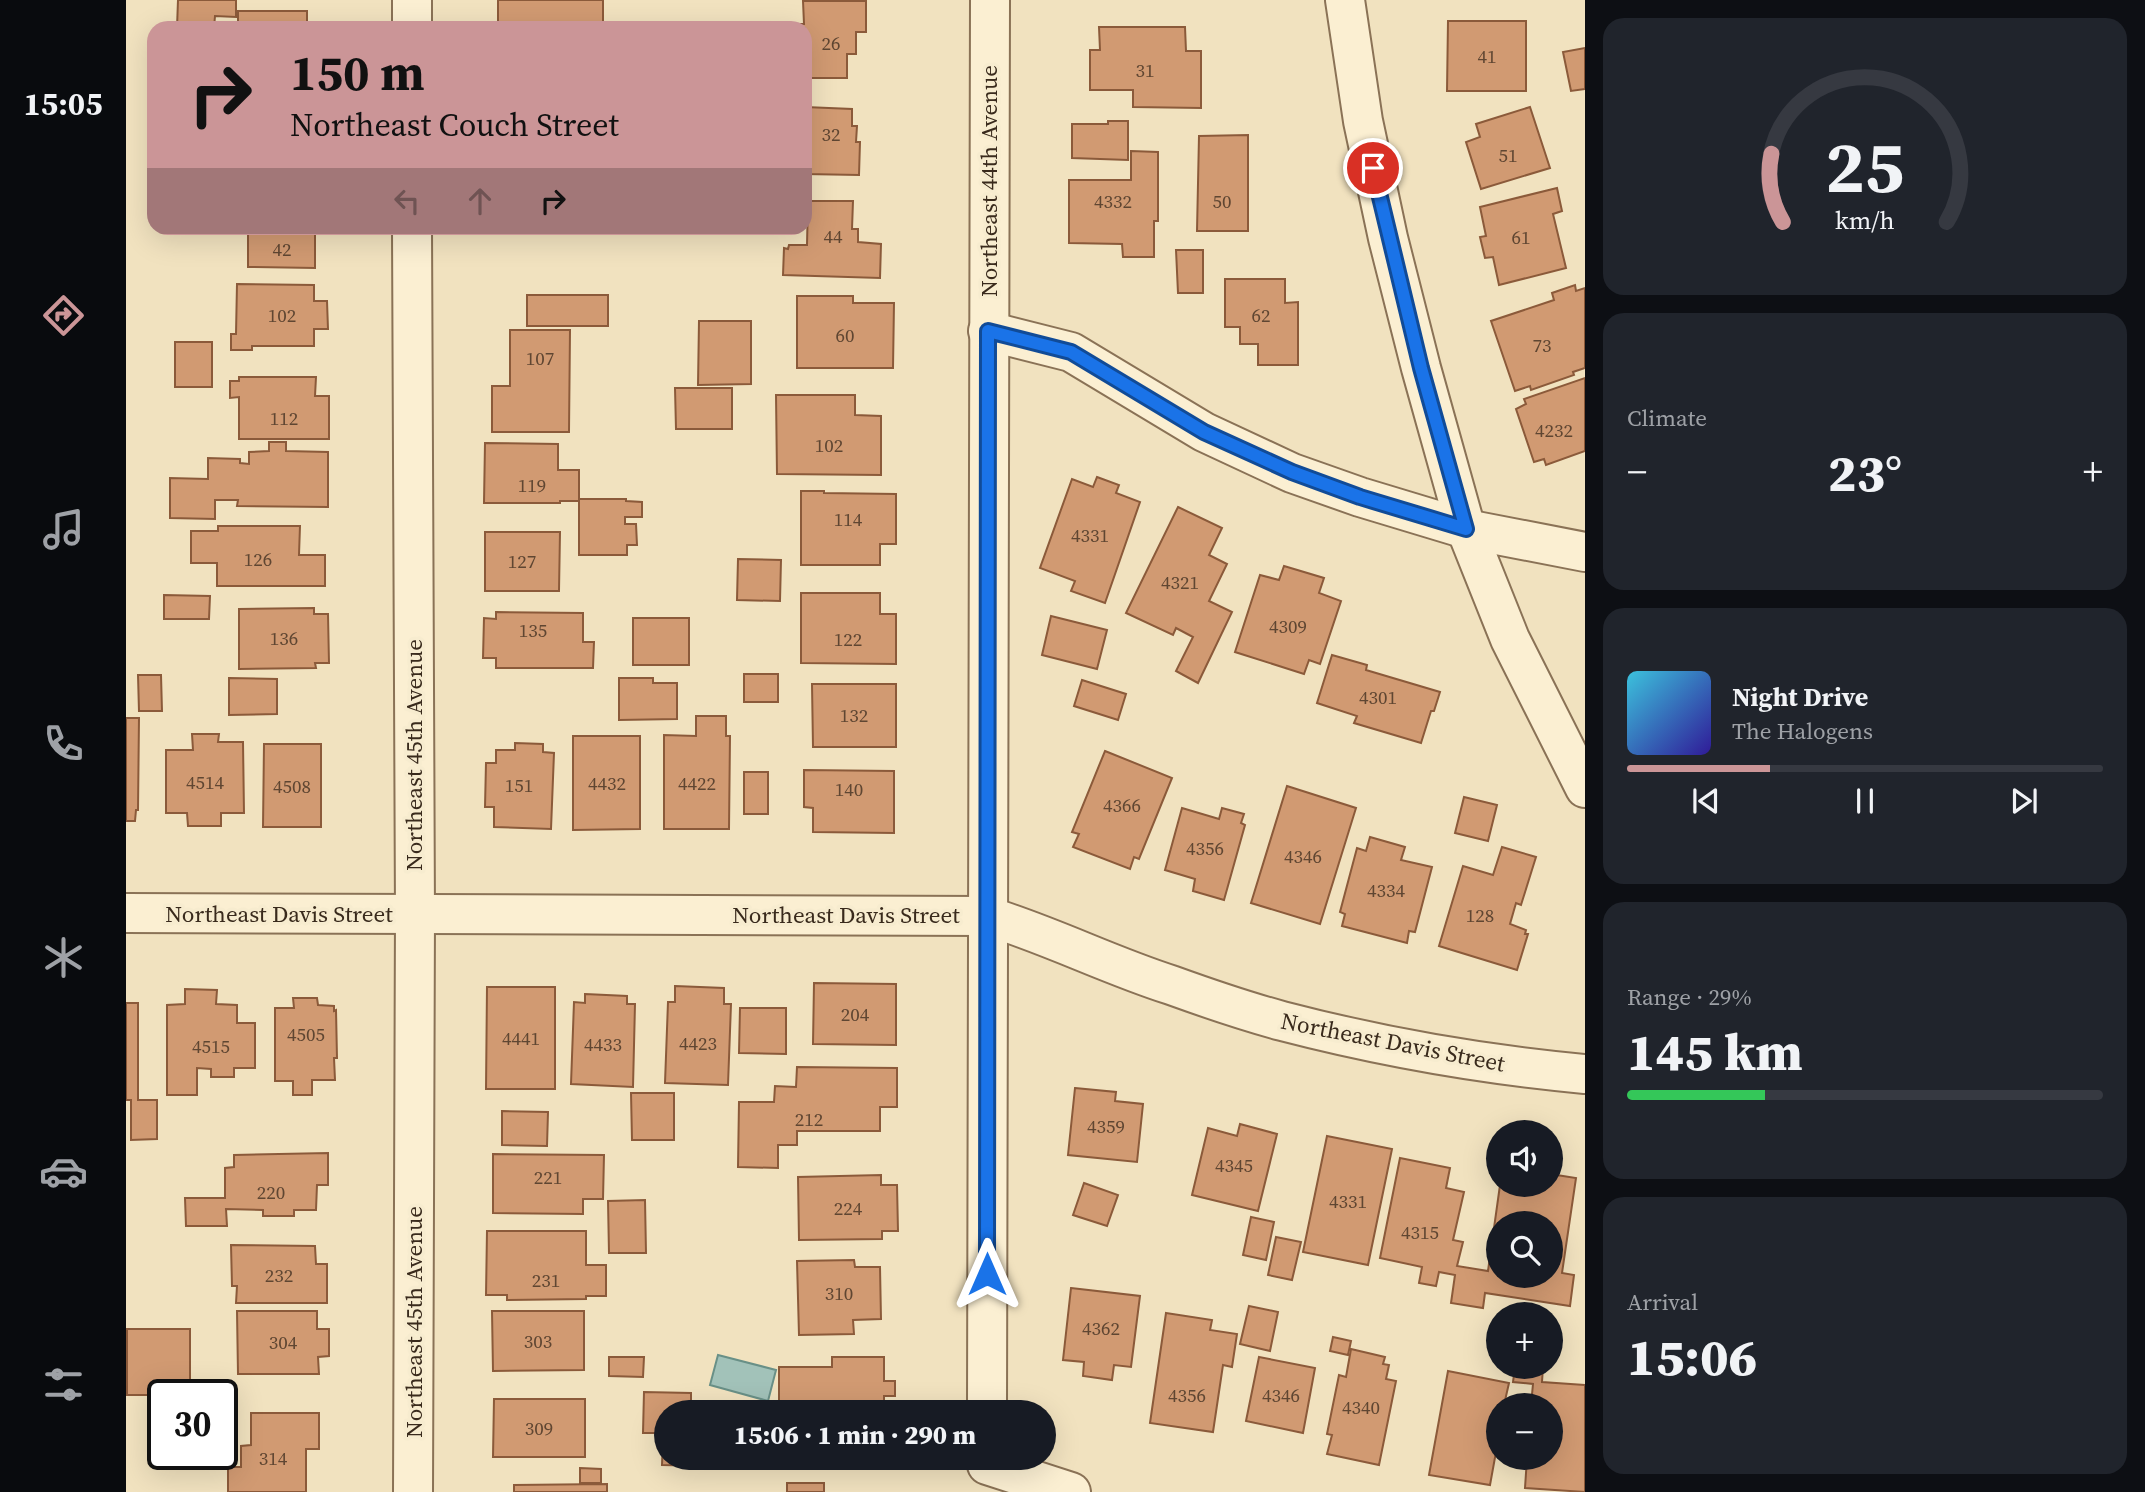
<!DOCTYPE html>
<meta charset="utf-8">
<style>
:root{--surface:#171b24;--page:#20242c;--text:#f1f3f6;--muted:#9ea1a6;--line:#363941;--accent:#cb9597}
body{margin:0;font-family:"Source Serif 4",serif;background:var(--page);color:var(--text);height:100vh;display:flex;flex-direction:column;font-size:26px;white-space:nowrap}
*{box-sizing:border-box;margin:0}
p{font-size:23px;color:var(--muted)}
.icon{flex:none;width:38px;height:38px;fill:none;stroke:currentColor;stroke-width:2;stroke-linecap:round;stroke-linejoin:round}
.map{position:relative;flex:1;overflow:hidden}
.panel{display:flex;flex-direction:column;gap:18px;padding:18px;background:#0d0f14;width:560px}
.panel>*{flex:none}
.hud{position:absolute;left:21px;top:21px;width:665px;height:214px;border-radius:21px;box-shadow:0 7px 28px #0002;background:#cb9597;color:#111;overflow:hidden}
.buttons{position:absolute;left:1360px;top:1120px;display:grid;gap:14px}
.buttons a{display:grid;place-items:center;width:77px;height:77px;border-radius:50%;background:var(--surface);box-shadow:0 7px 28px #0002;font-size:35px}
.speed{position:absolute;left:21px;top:1379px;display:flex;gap:14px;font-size:35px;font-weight:700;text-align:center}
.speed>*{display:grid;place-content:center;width:91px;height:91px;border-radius:50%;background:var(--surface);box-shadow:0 7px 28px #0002;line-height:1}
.speed .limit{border:4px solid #111;border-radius:10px;background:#fff;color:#111}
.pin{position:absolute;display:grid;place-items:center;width:60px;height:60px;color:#fff;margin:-30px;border:4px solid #fff;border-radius:50%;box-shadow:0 2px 7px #0007}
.me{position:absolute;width:77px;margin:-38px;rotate:0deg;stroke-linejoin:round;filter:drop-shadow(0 0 5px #0008)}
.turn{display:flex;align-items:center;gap:24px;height:147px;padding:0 28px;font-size:32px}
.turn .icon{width:91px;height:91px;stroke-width:2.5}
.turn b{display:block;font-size:49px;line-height:60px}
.lanes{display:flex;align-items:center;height:66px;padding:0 28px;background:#0003;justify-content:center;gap:35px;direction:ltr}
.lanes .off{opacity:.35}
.big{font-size:52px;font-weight:800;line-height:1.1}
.panel .card{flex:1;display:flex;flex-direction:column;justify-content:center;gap:10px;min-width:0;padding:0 24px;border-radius:21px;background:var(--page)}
.panel .dial{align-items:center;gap:0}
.dial svg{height:182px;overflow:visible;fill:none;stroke:var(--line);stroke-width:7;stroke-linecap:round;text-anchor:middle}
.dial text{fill:var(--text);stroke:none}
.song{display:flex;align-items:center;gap:21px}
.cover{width:84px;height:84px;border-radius:10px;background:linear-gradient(135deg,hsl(190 70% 55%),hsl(250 70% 35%))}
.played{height:7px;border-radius:4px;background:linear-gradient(90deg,var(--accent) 30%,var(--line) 30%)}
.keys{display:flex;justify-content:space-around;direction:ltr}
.heat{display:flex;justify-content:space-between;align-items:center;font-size:38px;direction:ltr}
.charge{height:10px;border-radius:5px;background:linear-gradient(90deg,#34c759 29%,var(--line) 0)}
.trip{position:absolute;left:528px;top:1400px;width:402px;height:70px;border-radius:35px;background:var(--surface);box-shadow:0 7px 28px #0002;font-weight:800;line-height:70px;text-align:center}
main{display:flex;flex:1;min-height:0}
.tab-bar{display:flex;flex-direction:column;width:126px;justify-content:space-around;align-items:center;background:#090b0e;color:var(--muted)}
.tab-bar .icon{width:49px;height:49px}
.tab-bar .on{color:var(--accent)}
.tab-bar b{font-size:32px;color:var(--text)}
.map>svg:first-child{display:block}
</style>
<main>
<nav class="tab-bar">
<b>15:05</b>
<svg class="icon on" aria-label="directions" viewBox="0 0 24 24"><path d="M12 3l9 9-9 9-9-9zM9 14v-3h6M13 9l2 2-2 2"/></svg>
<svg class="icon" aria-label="music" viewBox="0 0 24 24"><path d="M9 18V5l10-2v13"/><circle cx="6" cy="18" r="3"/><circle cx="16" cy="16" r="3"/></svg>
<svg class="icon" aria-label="phone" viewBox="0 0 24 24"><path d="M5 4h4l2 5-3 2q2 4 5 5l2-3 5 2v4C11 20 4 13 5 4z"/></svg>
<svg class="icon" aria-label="climate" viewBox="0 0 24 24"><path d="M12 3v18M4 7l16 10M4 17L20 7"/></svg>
<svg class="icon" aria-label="car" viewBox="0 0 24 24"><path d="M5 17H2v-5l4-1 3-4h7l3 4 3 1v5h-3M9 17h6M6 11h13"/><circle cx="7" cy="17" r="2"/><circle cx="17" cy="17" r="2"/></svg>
<svg class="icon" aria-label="filters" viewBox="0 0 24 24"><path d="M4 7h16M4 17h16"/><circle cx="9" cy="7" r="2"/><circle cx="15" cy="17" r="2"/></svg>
</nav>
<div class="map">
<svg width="1459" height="1492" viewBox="0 0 1459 1492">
<rect width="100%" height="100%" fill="#f1e2bf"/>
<path fill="#a2c2b9" stroke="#699087" stroke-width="2" d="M592,1355l58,15 -8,31 -58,-16z"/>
<g fill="#d19a72" stroke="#8b5a3a" stroke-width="2" fill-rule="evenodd">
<path d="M52,0h58v17l-21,-1 -1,12h-37z"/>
<rect x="372" y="0" width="105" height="28"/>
<path d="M677,1h63v31h-10v22h-9v24h-40l-2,-2v-48h-13v-4h12z"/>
<rect x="112" y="11" width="69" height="17"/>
<path d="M1322,21h78v70h-79z"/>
<path d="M973,27h86l1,24h15v57l-68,-1v-17h-43v-40h10z"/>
<path d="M1459,48v41l-14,2 -8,-39z"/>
<path d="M679,107l47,2v17h5l-1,16h4l-1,33 -54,-1z"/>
<path d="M1404,107l20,61 -69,21 -15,-47 14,-5 -4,-13z"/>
<path d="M982,121h20v39l-56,-2v-34h36z"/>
<path d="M1122,135v96h-51l2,-95z"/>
<path d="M1005,151l27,1v69h-4v36h-31l-1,-13 -53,-1v-63h62z"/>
<path d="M1431,188l5,23 -9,3 13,54 -67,17 -6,-28 -8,1 -5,-21 6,-1 -6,-29z"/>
<path d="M682,201h45l-1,28h6v13l23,2 -1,34 -97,-3 1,-27 4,1 1,-4h18z"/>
<path d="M138,228h51v40l-67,-1v-36h16z"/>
<path d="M1050,250h27v43h-25z"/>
<path d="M1099,279h60v24l13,-1v63h-40v-21h-18v-17h-15z"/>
<path d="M111,284l77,1v16h13l1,28h-14v17h-62v4h-21v-16h5z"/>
<path d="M1449,285l1,6 9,-3v80l-12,4 1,3 -43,15 -1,-4 -15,5 -24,-70 63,-21 -2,-7z"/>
<rect x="401" y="295" width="81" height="31"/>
<path d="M671,296h56v7h41l-1,65h-96z"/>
<path d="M573,321h52v63l-53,1z"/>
<path d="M384,330h60l-1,102h-77v-46h18z"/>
<rect x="49" y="342" width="37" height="45"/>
<path d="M113,377h77l-1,19h14v43h-90v-42l-9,1v-17h9z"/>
<path d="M1459,378v73l-39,14 -2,-6 -10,3 -18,-53 10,-5 -2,-5z"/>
<path d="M549,388h57v41h-56z"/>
<path d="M650,395h79v20l26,1v59l-104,-1z"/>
<path d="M143,442h17v9l42,1v55l-91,-1 1,-6h-23v19l-45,-1v-40l38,1v-21l32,1v4l9,1v-12l20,-1z"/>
<path d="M359,443l73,1v26h21v29h47v2l16,1v15h-17v7h11l1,21h-10v10h-48v-54h-19v2h-76z"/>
<path d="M971,477l22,8 -3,8 24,9 -35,101 -34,-12 4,-10 -35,-13 32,-89 21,8z"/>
<path d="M675,491h23v2l72,1v50h-16v21h-79z"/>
<path d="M1052,507l44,21 -13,27 18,9 -18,37 23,11 -34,71 -22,-12 17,-34 -17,-9 -3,7 -47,-22z"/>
<path d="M92,526h82l-1,29h26v31h-108v-23h-26v-32h27z"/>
<path d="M359,532h75l-1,59h-74z"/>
<path d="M612,559l43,1 -1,41 -43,-1z"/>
<path d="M1158,566l40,12 -5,15 22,8 -21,63 -11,-4 -5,14 -69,-22 25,-77 19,5z"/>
<path d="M675,593h79v21h16v50l-95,-1z"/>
<path d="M38,595l46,1 -1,23h-45z"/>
<path d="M188,608v6h14l1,49h-14l1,5 -77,1v-60z"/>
<path d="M370,612l87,1v29h11l-1,26h-97v-10h-13l1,-40 12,1z"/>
<path d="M925,616l56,14 -10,39 -55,-14z"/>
<rect x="507" y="618" width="56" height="47"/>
<path d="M1206,655l35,10 -1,5 74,22 -6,19h-3l-10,32 -67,-20 3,-7 -40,-13z"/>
<rect x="618" y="674" width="34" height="28"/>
<path d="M12,675h23l1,36h-23z"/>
<path d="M103,678l48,1v35l-48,1z"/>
<path d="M493,678h34v5h24v36l-58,1z"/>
<path d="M956,680l44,14 -8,26 -44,-14z"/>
<path d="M686,684h84v63h-83z"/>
<path d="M570,716h30v20h4l-1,93h-65v-94l32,1z"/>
<path d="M0,718h13l-1,92h-2l-1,11h-9z"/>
<path d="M66,734h27l-1,8h25l1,71h-23v13h-33l-1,-13h-21v-63h27z"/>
<path d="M447,736h67v93l-67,1z"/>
<path d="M389,743l28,1v8l11,1 -3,76 -57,-2v-20h-9l1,-44h10v-13h19z"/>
<path d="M138,744h57v83h-58z"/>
<path d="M979,751l67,27 -33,81 -5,-2 -4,12 -57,-22 6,-13 -7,-2z"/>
<path d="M678,770l90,1v62l-81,-1v-24l-9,-1z"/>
<rect x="618" y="772" width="24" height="42"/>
<path d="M1161,786l69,22 -36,116 -69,-21z"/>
<path d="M1338,797l33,8 -9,36 -33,-8z"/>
<path d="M1056,808l37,11 3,-11 22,6 -3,9 4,2 -21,75 -31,-9 2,-12 -30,-9z"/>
<path d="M1244,837l35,10 -4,13 31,7 -17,65 -6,-1 -2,12 -65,-17 3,-12 -5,-2 17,-64 9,3z"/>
<path d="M1376,847l34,10 -15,48 -5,-2 -6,21 16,6 -1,4h3l-11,36 -78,-24 24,-80 30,9z"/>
<path d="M688,983l82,1v61l-83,-1z"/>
<path d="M549,986l49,2v16h7l-3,81 -63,-2 3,-81h7z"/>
<path d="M361,987h68v102h-69z"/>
<path d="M59,989l32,1 -1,14 21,1v18h18v45h-21v9h-23v-8l-14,-1v27h-30v-90l18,-1z"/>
<path d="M459,994l42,2v8h8l-2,83 -62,-3 3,-82 11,1z"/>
<path d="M167,998h24l1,7 16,1v5l2,-1 1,48h-3l1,22h-23v15h-19v-14h-18v-73h19z"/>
<path d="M0,1003h12v97h19v39l-26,1v-40h-5z"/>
<path d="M614,1008h46v46l-47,-1z"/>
<path d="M671,1067l100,1v39h-17v24h-83v14h-19v23l-40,-1 1,-65h35l1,-16 21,1z"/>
<path d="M949,1088l41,4 -1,9 28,3 -6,58 -69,-7z"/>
<path d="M505,1093h43v47h-42z"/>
<path d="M376,1111l46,1 -1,34 -45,-1z"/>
<path d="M1114,1124l37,10 -19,77 -66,-16 16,-67 29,8z"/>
<path d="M1201,1136l65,13 -24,116 -65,-13z"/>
<path d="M202,1153v32h-11l-1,25h-22v6h-31v-6l-37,-1 1,17h-41l-1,-28h40v-30l9,-1v-12z"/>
<path d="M367,1154l111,1 -1,44h-20v15l-90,-1z"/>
<path d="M1274,1158l50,10 -4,20 18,4 -11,48 10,2 -6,24 31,5 12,-86h50v-11l26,4 -14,95 12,2 -4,31 -85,-13 -2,15 -32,-5 4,-28 -16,-3 -3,14 -17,-3 3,-16 -42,-9zM1372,1223h52v53h-52z"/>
<path d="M755,1175v10h16l1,46h-16v8l-83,1 -1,-63z"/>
<path d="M958,1183l34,12 -11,31 -34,-11z"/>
<path d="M519,1200l1,53h-37l-1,-52z"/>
<path d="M1125,1217l23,5 -8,38 -23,-5z"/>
<path d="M361,1231h99v34h20v31h-20v3l-79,1v-5h-21z"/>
<path d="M1150,1237l25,5 -9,38 -24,-5z"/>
<path d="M105,1245l84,1 1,18h11v39h-91l1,-17h-5z"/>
<path d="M728,1260l1,7h25l1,52 -28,1 1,14 -55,1 -2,-74z"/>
<path d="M945,1288l69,8 -9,71 -17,-2 -2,15 -29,-4 1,-14 -21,-2z"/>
<path d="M1123,1306l29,6 -8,39 -30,-7z"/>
<path d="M111,1311h80v18h12v27l-11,1 1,17h-81z"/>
<path d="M366,1311h92v59l-91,1z"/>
<path d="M1040,1313l46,7 -2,10 27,4 -5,33 -9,-2 -10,67 -63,-9z"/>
<rect x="1" y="1329" width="63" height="66"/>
<path d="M1207,1337l18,4 -3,14 -18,-4z"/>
<path d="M1225,1349l34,8 -2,7 6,1 -3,14 10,2 -17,84 -52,-11 5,-19 -5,-1 12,-59 7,2z"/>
<path d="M483,1357h35l-1,20 -34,-1z"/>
<path d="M706,1357h52v24h11v15h-11v16h-105v-45h53z"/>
<path d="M1133,1357l56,11 -12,65 -57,-12z"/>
<path d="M1389,1367h28l-1,15 43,3v107l-60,-4 2,-30h23v-53h-19l2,-21 -20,-2z"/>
<path d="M1322,1371l61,12 -5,22h-6v36l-8,44 -61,-10z"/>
<path d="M518,1392l47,1v19h-24v21h-24z"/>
<path d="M368,1399h91v58h-92z"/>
<path d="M125,1413h68v36h-13v43h-78v-25h13v-21l10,-1z"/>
<path d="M537,1438h4v20h40v8l-45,-1z"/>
<path d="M454,1468l21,1v14h-21z"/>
<rect x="661" y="1483" width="37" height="9"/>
<path d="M481,1484v8h-93v-7z"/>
</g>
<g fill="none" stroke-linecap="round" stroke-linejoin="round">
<defs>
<g id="minor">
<path d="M286,0v28"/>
<path d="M1219,0l18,121 25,117 33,130 45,161 44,110 75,149"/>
<path d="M286,228l3,686 -2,578"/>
<path d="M862,331l83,21 133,80 88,41 68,24 106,32 119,23"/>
<path d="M0,913l861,3c63,19 121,49 184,69 36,13 74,26 111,36 96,25 205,44 303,53"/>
<path d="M861,1412l3,-1412"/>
<path d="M861,1465l84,27"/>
</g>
</defs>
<use href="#minor" stroke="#8a7256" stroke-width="42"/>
<use href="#minor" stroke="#fbefd2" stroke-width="38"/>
</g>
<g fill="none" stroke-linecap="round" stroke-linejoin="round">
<defs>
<path id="route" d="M861,1274l1,-943 83,21 133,80 88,40 68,25 106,32 -45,-161 -48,-200"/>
</defs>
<use href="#route" stroke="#114b97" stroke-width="18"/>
<use href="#route" stroke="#1a73e8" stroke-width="12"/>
</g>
<g text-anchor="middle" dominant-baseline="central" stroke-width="7" stroke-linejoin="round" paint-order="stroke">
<g font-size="19" fill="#5f4632">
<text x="705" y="43">26</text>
<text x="1361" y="56">41</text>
<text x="1019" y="70">31</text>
<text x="705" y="134">32</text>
<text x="1382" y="155">51</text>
<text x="987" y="201">4332</text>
<text x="1096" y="201">50</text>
<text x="707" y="236">44</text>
<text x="1395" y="237">61</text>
<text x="156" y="249">42</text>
<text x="156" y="315">102</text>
<text x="1135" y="315">62</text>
<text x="719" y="335">60</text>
<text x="1416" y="345">73</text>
<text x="414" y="358">107</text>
<text x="158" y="418">112</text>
<text x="1428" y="430">4232</text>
<text x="703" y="445">102</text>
<text x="406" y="485">119</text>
<text x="722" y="519">114</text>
<text x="964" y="535">4331</text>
<text x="132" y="559">126</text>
<text x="396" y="561">127</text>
<text x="1054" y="582">4321</text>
<text x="1162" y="626">4309</text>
<text x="407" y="630">135</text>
<text x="158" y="638">136</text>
<text x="722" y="639">122</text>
<text x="1252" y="697">4301</text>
<text x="728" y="715">132</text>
<text x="79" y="782">4514</text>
<text x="481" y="783">4432</text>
<text x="571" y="783">4422</text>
<text x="393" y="785">151</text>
<text x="166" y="786">4508</text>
<text x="723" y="789">140</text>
<text x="996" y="805">4366</text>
<text x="1079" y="848">4356</text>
<text x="1177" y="856">4346</text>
<text x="1260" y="890">4334</text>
<text x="1354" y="915">128</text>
<text x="729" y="1014">204</text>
<text x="180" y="1034">4505</text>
<text x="395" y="1038">4441</text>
<text x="572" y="1043">4423</text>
<text x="477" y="1044">4433</text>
<text x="85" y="1046">4515</text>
<text x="683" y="1119">212</text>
<text x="980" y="1126">4359</text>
<text x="1108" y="1165">4345</text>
<text x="422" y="1177">221</text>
<text x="145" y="1192">220</text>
<text x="1222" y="1201">4331</text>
<text x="722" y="1208">224</text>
<text x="1294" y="1232">4315</text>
<text x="153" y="1275">232</text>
<text x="420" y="1280">231</text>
<text x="713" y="1293">310</text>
<text x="975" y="1328">4362</text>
<text x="412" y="1341">303</text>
<text x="157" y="1342">304</text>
<text x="1061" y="1395">4356</text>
<text x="1155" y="1395">4346</text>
<text x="1235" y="1407">4340</text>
<text x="413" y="1428">309</text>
<text x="147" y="1458">314</text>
</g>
<g font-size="23" fill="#392a1c" stroke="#f7eccf">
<text transform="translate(863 181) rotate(-90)">Northeast 44th Avenue</text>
<text transform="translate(288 755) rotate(-90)">Northeast 45th Avenue</text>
<text x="153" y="914">Northeast Davis Street</text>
<text x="720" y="915">Northeast Davis Street</text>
<text transform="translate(1267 1042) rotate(11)">Northeast Davis Street</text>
<text transform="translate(288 1322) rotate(-90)">Northeast 45th Avenue</text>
</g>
</g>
</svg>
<div class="buttons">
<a><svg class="icon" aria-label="sound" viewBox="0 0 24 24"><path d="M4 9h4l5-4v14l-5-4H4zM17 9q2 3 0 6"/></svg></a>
<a><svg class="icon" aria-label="search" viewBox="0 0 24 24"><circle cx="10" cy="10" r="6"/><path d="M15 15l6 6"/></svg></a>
<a>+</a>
<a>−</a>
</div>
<div class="speed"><div class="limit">30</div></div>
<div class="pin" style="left:1247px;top:168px;background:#d93025"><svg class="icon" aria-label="arrive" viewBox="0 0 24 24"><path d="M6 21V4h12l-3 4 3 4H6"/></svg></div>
<svg class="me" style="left:861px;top:1274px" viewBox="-20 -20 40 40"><path d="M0-17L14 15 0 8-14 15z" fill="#1a73e8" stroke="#fff" stroke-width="4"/></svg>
<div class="trip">15:06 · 1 min · 290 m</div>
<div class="hud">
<div class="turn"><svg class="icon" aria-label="right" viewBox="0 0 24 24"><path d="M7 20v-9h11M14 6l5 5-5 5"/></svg><div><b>150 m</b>Northeast Couch Street</div></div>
<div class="lanes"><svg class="icon off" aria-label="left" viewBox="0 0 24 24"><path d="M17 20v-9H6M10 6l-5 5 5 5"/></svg><svg class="icon off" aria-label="ahead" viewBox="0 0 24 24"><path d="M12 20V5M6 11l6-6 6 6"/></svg><svg class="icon" aria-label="right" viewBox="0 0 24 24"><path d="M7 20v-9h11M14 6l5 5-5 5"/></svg></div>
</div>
</div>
<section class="panel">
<div class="card dial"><svg viewBox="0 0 100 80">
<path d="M14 69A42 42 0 1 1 86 69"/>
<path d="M14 69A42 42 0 0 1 9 39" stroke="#cb9597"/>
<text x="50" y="56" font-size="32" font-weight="700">25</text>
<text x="50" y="72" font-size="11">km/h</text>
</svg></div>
<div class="card"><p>Climate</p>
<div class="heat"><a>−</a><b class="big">23°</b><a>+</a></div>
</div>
<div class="card">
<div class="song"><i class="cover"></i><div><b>Night Drive</b><p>The Halogens</p></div></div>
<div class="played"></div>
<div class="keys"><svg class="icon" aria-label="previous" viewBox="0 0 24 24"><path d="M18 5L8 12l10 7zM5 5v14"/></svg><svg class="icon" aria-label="pause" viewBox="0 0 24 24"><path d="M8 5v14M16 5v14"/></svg><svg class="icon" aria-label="next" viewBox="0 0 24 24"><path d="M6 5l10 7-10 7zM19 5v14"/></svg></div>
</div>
<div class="card"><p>Range · 29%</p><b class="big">145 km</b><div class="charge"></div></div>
<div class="card"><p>Arrival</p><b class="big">15:06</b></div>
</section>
</main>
